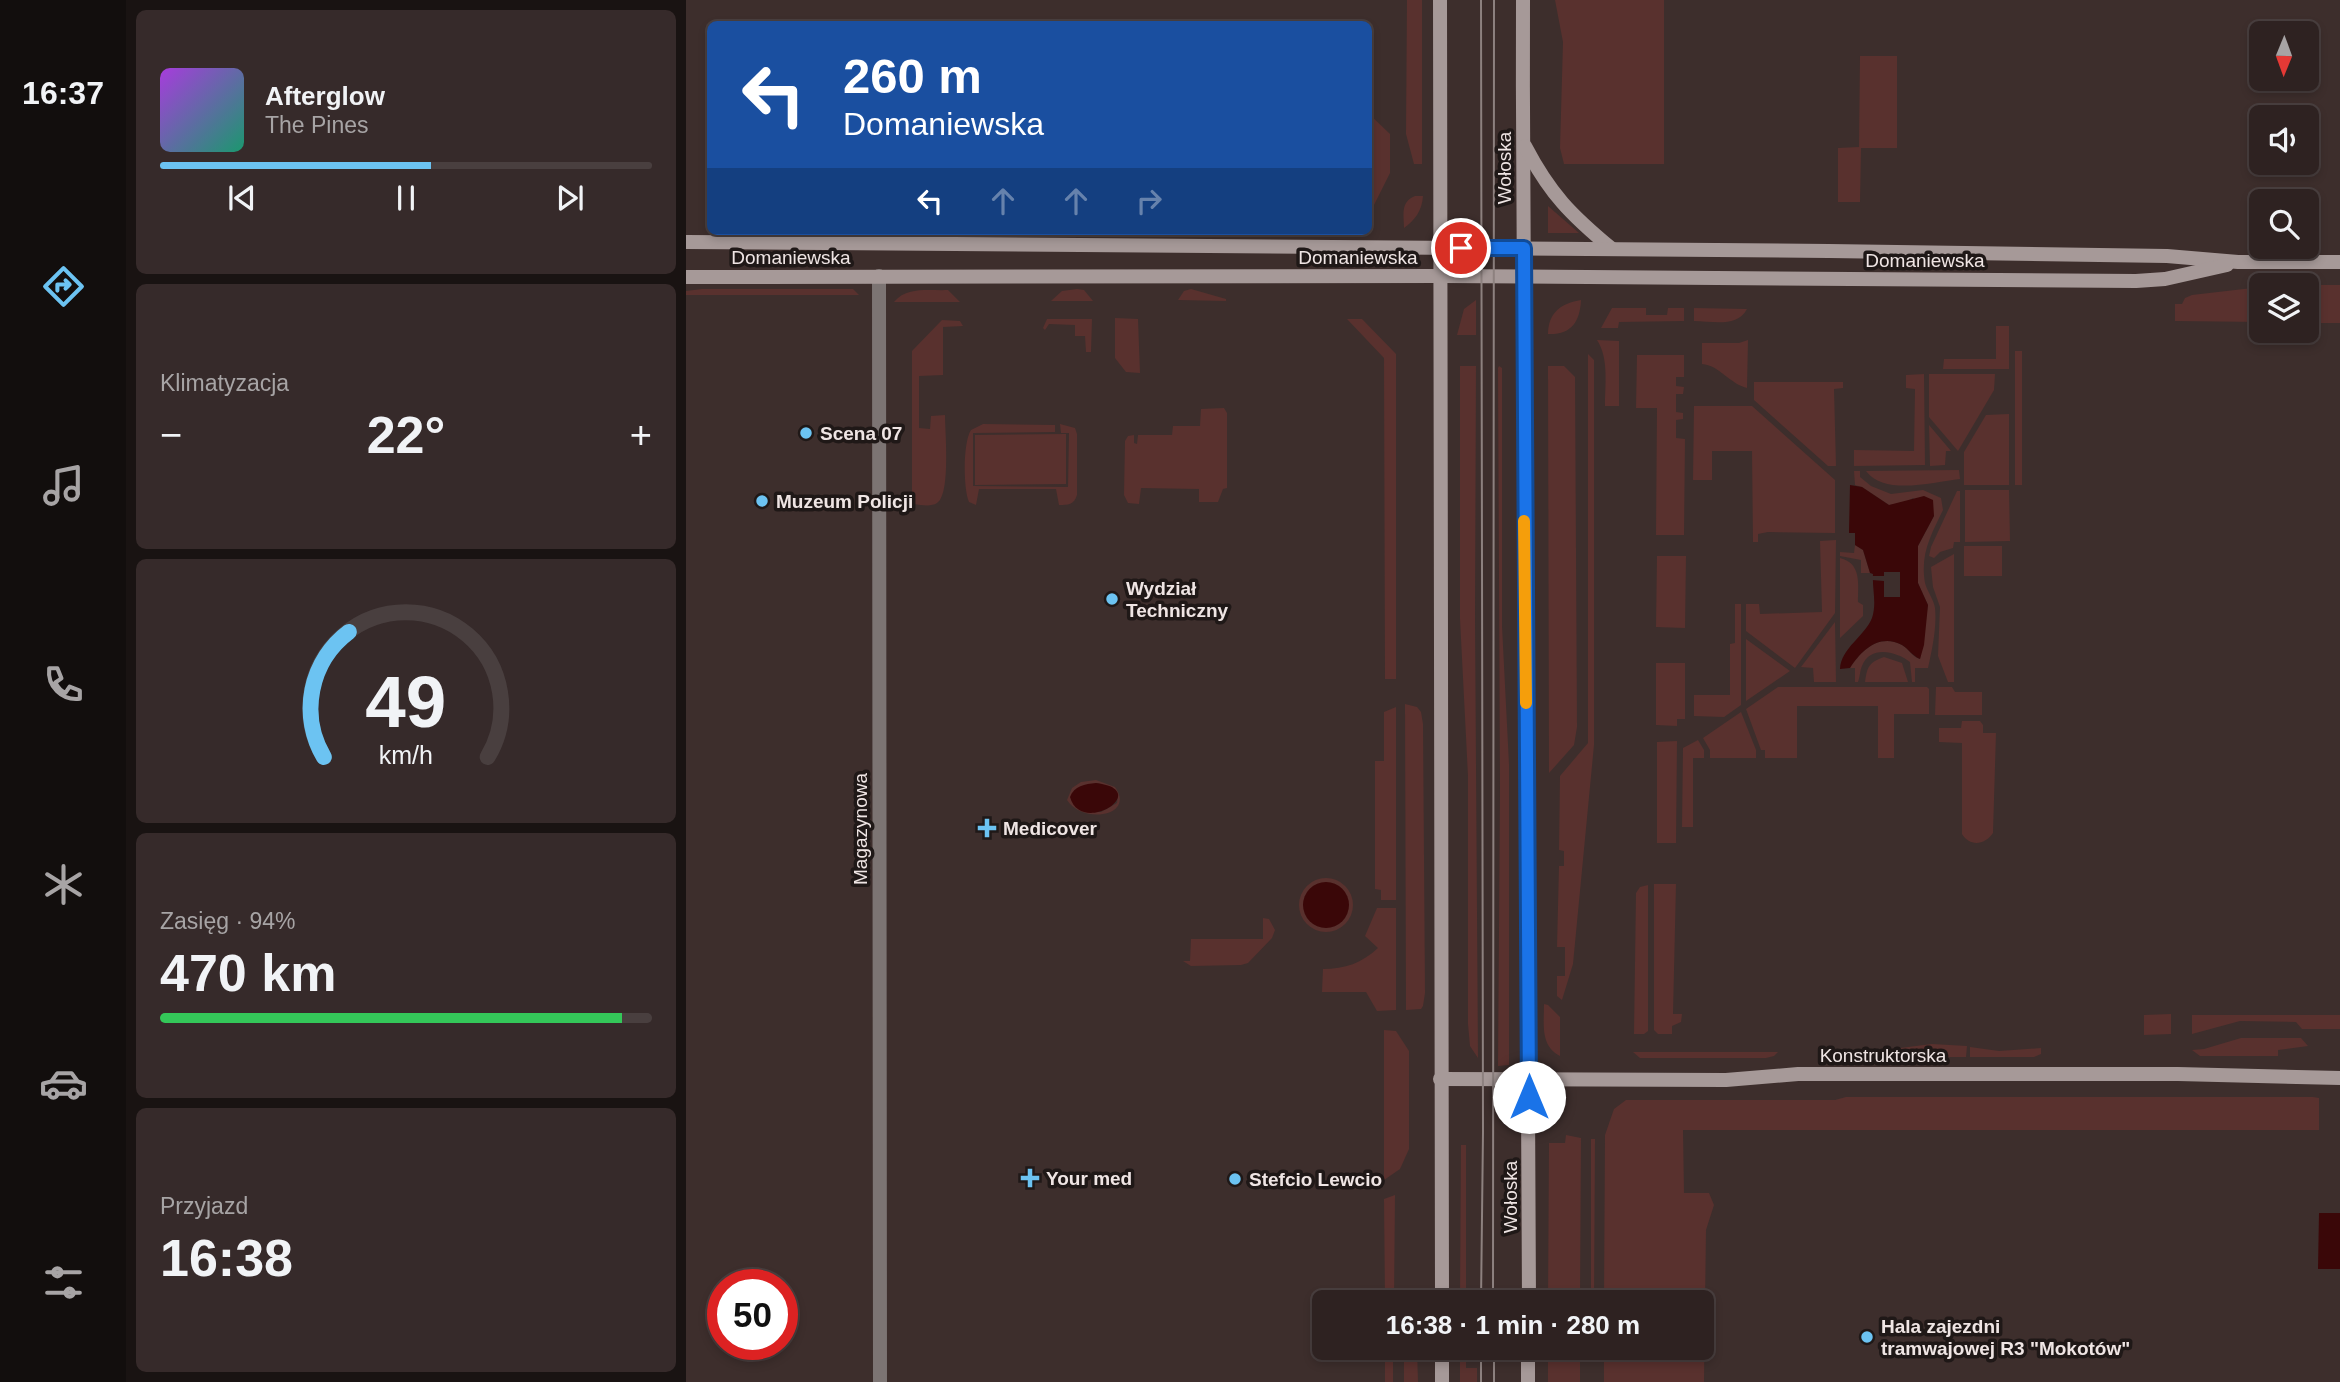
<!DOCTYPE html>
<html lang="pl">
<meta charset="utf-8">
<style>
:root{--surface:#2e2221;--page:#362a2a;--text:#f1f3f6;--muted:#a7a4a5;--line:#493f3f;--accent:#6cc3f2}
body{margin:0;font-family:Helvetica,sans-serif;background:var(--page);color:var(--text);height:100vh;display:flex;flex-direction:column;font-size:26px;white-space:nowrap}
*{box-sizing:border-box;margin:0}
p{font-size:23px;color:var(--muted)}
.icon{flex:none;width:38px;height:38px;fill:none;stroke:currentColor;stroke-width:2;stroke-linecap:round;stroke-linejoin:round}
.map{position:relative;flex:1;overflow:hidden}
.panel{display:flex;flex-direction:column;gap:10px;padding:10px;background:#191312;width:560px}
.panel>*{flex:none}
.guide{position:absolute;left:21px;top:21px;width:665px;height:214px;border-radius:10px;box-shadow:0 4px 10px #0003,0 0 0 2px var(--line);background:#1a4fa0;color:#fff;overflow:hidden}
.needle{width:46px;rotate:181deg}
.controls{position:absolute;left:1563px;top:21px;display:grid;gap:14px}
.controls a{display:grid;place-items:center;width:70px;height:70px;border-radius:10px;background:var(--surface);box-shadow:0 4px 10px #0003,0 0 0 2px var(--line);font-size:35px}
.speed{position:absolute;left:21px;top:1269px;display:flex;gap:14px;font-size:35px;font-weight:700;text-align:center}
.speed>*{display:grid;place-content:center;width:91px;height:91px;border-radius:50%;background:var(--surface);box-shadow:0 4px 10px #0003,0 0 0 2px var(--line);line-height:1}
.speed .limit{border:10px solid #d22;background:#fff;color:#111}
.pin{position:absolute;display:grid;place-items:center;width:60px;height:60px;color:#fff;margin:-30px;border:4px solid #fff;border-radius:50%;box-shadow:0 2px 7px #0007}
.me{position:absolute;width:77px;margin:-38px;rotate:0deg;stroke-linejoin:round;filter:drop-shadow(0 0 5px #0008)}
.turn{display:flex;align-items:center;gap:24px;height:147px;padding:0 21px;font-size:32px}
.turn .icon{width:91px;height:91px;stroke-width:2.5}
.turn b{display:block;font-size:49px;line-height:60px}
.lanes{display:flex;align-items:center;height:66px;padding:0 21px;background:#0003;justify-content:center;gap:35px;direction:ltr}
.lanes .off{opacity:.35}
.big{font-size:52px;font-weight:600;line-height:1.1}
.panel .card{flex:1;display:flex;flex-direction:column;justify-content:center;gap:10px;min-width:0;padding:0 24px;border-radius:10px;background:var(--page)}
.panel .dial{align-items:center;gap:0}
.dial svg{height:182px;overflow:visible;fill:none;stroke:var(--line);stroke-width:7;stroke-linecap:round;text-anchor:middle}
.dial text{fill:var(--text);stroke:none}
.song{display:flex;align-items:center;gap:21px}
.cover{width:84px;height:84px;border-radius:10px;background:linear-gradient(135deg,hsl(280 70% 55%),hsl(160 70% 35%))}
.played{height:7px;border-radius:4px;background:linear-gradient(90deg,var(--accent) 55%,var(--line) 55%)}
.keys{display:flex;justify-content:space-around;direction:ltr}
.heat{display:flex;justify-content:space-between;align-items:center;font-size:38px;direction:ltr}
.charge{height:10px;border-radius:5px;background:linear-gradient(90deg,#34c759 94%,var(--line) 0)}
.trip{position:absolute;left:626px;top:1290px;width:402px;height:70px;border-radius:10px;background:var(--surface);box-shadow:0 4px 10px #0003,0 0 0 2px var(--line);font-weight:600;line-height:70px;text-align:center}
main{display:flex;flex:1;min-height:0}
.tabs{display:flex;flex-direction:column;width:126px;justify-content:space-around;align-items:center;background:#120e0d;color:var(--muted)}
.tabs .icon{width:49px;height:49px}
.tabs .active{color:var(--accent)}
.tabs b{font-size:32px;color:var(--text)}
.map>svg:first-child{display:block}
</style>
<main>
<nav class="tabs">
<b>16:37</b>
<svg class="icon active" aria-label="directions" viewBox="0 0 24 24"><path d="M12 3l9 9-9 9-9-9zM9 14v-3h6M13 9l2 2-2 2"/></svg>
<svg class="icon" aria-label="music" viewBox="0 0 24 24"><path d="M9 18V5l10-2v13"/><circle cx="6" cy="18" r="3"/><circle cx="16" cy="16" r="3"/></svg>
<svg class="icon" aria-label="phone" viewBox="0 0 24 24"><path d="M5 4h4l2 5-3 2q2 4 5 5l2-3 5 2v4C11 20 4 13 5 4z"/></svg>
<svg class="icon" aria-label="climate" viewBox="0 0 24 24"><path d="M12 3v18M4 7l16 10M4 17L20 7"/></svg>
<svg class="icon" aria-label="car" viewBox="0 0 24 24"><path d="M5 17H2v-5l4-1 3-4h7l3 4 3 1v5h-3M9 17h6M6 11h13"/><circle cx="7" cy="17" r="2"/><circle cx="17" cy="17" r="2"/></svg>
<svg class="icon" aria-label="filters" viewBox="0 0 24 24"><path d="M4 7h16M4 17h16"/><circle cx="9" cy="7" r="2"/><circle cx="15" cy="17" r="2"/></svg>
</nav>
<section class="panel">
<div class="card">
<div class="song"><i class="cover"></i><div><b>Afterglow</b><p>The Pines</p></div></div>
<div class="played"></div>
<div class="keys"><svg class="icon" aria-label="previous" viewBox="0 0 24 24"><path d="M18 5L8 12l10 7zM5 5v14"/></svg><svg class="icon" aria-label="pause" viewBox="0 0 24 24"><path d="M8 5v14M16 5v14"/></svg><svg class="icon" aria-label="next" viewBox="0 0 24 24"><path d="M6 5l10 7-10 7zM19 5v14"/></svg></div>
</div>
<div class="card"><p>Klimatyzacja</p>
<div class="heat"><a>−</a><b class="big">22°</b><a>+</a></div>
</div>
<div class="card dial"><svg viewBox="0 0 100 80">
<path d="M14 69A42 42 0 1 1 86 69"/>
<path d="M14 69A42 42 0 0 1 25 14" stroke="#6cc3f2"/>
<text x="50" y="56" font-size="32" font-weight="700">49</text>
<text x="50" y="72" font-size="11">km/h</text>
</svg></div>
<div class="card"><p>Zasięg · 94%</p><b class="big">470 km</b><div class="charge"></div></div>
<div class="card"><p>Przyjazd</p><b class="big">16:38</b></div>
</section>
<div class="map">
<svg width="1654" height="1382" viewBox="0 0 1654 1382">
<rect width="100%" height="100%" fill="#3d2e2c"/>
<g fill="#59312e" fill-rule="evenodd">
<path d="M721,0h15v164h-8l-8,-30z"/>
<path d="M869,0h109v164h-100l-4,-16 3,-106z"/>
<path d="M1174,56h37v92h-36l-1,54h-22v-54l21,-1z"/>
<path d="M682,113l22,21v39l-17,34h-5z"/>
<path d="M729,196h8c-1,15 -8,24 -19,32 0,-13 -4,-26 11,-32z"/>
<path d="M862,206l31,27h-31z"/>
<path d="M1625,285h29v38h-33v-37z"/>
<path d="M1575,287v35l-86,-1v-17h7l3,-6 7,-3z"/>
<path d="M16,289h151l6,6h-173v-4z"/>
<path d="M391,289l7,1 9,11h-42l11,-10z"/>
<path d="M505,289l35,10v2l-48,-1 6,-9z"/>
<path d="M262,290l12,12h-66c13,-16 36,-11 54,-12z"/>
<path d="M790,300v35h-19l7,-26z"/>
<path d="M895,300c-1,22 -10,35 -33,34 0,-21 13,-31 33,-34z"/>
<path d="M926,308h34v7h21l1,-7h16v13l-65,1 -1,6h-17z"/>
<path d="M1008,308l53,1c-10,19 -35,12 -53,12z"/>
<path d="M429,318l23,1 2,54 -14,-1 -11,-14z"/>
<path d="M361,319h45l-1,33h-5l-1,-16h-10v-11l-26,-1 -4,6 -2,-2z"/>
<path d="M661,319h15l34,35v325h-11l-1,-321z"/>
<path d="M256,320l18,1 3,5 -20,1v48l-24,1v52l11,1 1,-13 14,-1c0,17 6,80 -8,88 -6,4 -16,2 -23,1l-2,-7v-146z"/>
<path d="M1310,326h13v43h-66l1,-10h52z"/>
<path d="M911,340l22,1v65h-14c0,-21 4,-48 -8,-66z"/>
<path d="M1062,340l-1,48c-17,-4 -28,-23 -45,-24v-21h37z"/>
<rect x="1329" y="351" width="7" height="134"/>
<path d="M902,354l6,6v385l-21,219 -11,36 -5,-4v-20h8v-29h-8l2,-81h5v-15l-5,-1 1,-74 28,-33z"/>
<path d="M951,355h47v22h-8v9l8,1 -1,7h-7v18l7,1v6l-7,1v18l9,1 -1,96h-28l1,-127h-21z"/>
<path d="M774,366h16l-1,251 3,441 -8,-12 -2,-22v-248l-8,-157z"/>
<path d="M813,366l3,2v258l7,138v301l-11,1 2,-277 -2,-421z"/>
<path d="M862,366h16l11,11 2,350 -3,18 -25,28z"/>
<path d="M1238,374l1,91 -71,1v-16l60,1 1,-62 -9,-1v-13z"/>
<path d="M1243,374h66l-1,16 -36,61 -29,-34z"/>
<path d="M1068,382h89v6l-9,1 2,77h-8l-74,-66z"/>
<path d="M1008,406h58l83,74v53l-67,-1 -10,2v8h-5l-1,-91h-40v29h-19z"/>
<path d="M538,408l3,5v75l-4,1 -5,13h-19v-13l-58,-1 -2,16 -11,-1 -4,-8 1,-54 3,-5 6,-1v8l3,1 1,-9h34l1,-9h27l1,-17z"/>
<path d="M1323,414v71h-45v-33l22,-37z"/>
<path d="M297,424l72,1v7l-82,1v53l95,1 1,-54h-8l-1,-9 15,4 2,6v61c-3,10 -9,10 -18,10l-3,-16h-77l-3,16 -7,-3c-6,-14 -6,-60 2,-72z"/>
<path d="M1243,425l22,26h-5l-1,14 -15,1z"/>
<path d="M380,434v50l-91,1v-50z"/>
<path d="M1273,470l1,9c-27,3 -76,17 -94,-8z"/>
<path d="M1168,471h6v6l11,9 20,8 32,-4 18,8 2,12c-12,25 -23,44 -18,73 2,8 9,17 10,25 2,19 -3,42 -7,60h-13v14h-3l-2,-20c-14,-11 -40,-17 -48,4 -2,4 -2,11 -4,16h-3v-14h-5c11,-17 29,-35 52,-23 7,4 10,12 18,14l8,-54 -10,-22v-37l16,-30 -21,-18 -9,5 -15,2 -27,-18 -7,-2z"/>
<path d="M1323,490l1,51 -45,1v-52z"/>
<path d="M1271,491h3v51h-6l-1,6 -13,4 -6,6 -5,-2 2,-9z"/>
<path d="M1150,540l-1,73 -40,55 -49,-37v-27h13l1,10 62,-2 -2,-71z"/>
<path d="M1169,545l8,5 7,23h-9v-13l-21,-4v-4l14,1z"/>
<rect x="1278" y="546" width="38" height="30"/>
<path d="M1268,554v128h-6l-10,-26 2,-49 -7,-20 -2,-20z"/>
<path d="M971,556h29l-1,72 -29,-1z"/>
<path d="M1154,558c22,5 18,27 18,44l5,3v11l-23,22z"/>
<path d="M1049,604h6v101l-17,12 -30,-1v-21h36v-51l5,-1z"/>
<path d="M1149,622l1,60h-22l-1,-14 -12,-1z"/>
<path d="M1060,639l44,32 -44,30z"/>
<path d="M1198,657l18,6 6,19h-43c2,-15 4,-20 19,-25z"/>
<path d="M970,663h29v56h-8v7l-21,-1z"/>
<path d="M1092,687h149l2,2v25h-35v44h-16v-52h-81v52h-32v-8h-4l-15,-41z"/>
<path d="M1250,687h16l3,5h27v23h-47z"/>
<path d="M719,704l12,3 4,5 2,12 2,269 -2,13 -2,3 -15,1z"/>
<path d="M710,707v193h-15v-10l-6,-1v-128h9v-49z"/>
<path d="M1055,712l15,38v8h-46v-8l-7,-12z"/>
<path d="M1276,721h18l3,4v8h13l-3,100c-8,12 -23,14 -31,1v-91l-23,-1v-14h22z"/>
<path d="M1012,740l6,10v8h-11v69h-11l1,-79z"/>
<path d="M991,741l-1,102h-19v-101z"/>
<path d="M410,780l19,7c21,29 -32,38 -48,13l5,-12 9,-6zM410,783l15,4 7,8 -1,8 -16,9 -17,-1z"/>
<circle cx="640" cy="905" r="27"/>
<path d="M968,884h22l-3,130h9l-1,8 -9,4v8h-14l-4,-4z"/>
<path d="M962,885v146l-4,3h-10l2,-141 4,-6z"/>
<path d="M691,908h19v102l-19,1 -11,-19h-44l1,-23c22,0 39,-6 55,-21l-13,-12z"/>
<path d="M577,918l6,1 6,11 -3,8 -24,25 -7,2 -50,1 -8,-5h7l1,-22h72z"/>
<path d="M858,1004l4,1 12,12v39c-20,-10 -16,-32 -16,-52z"/>
<path d="M1485,1014v20l-27,1v-20z"/>
<path d="M1506,1015h148v14h-38l-6,-7 -56,-1 -48,13z"/>
<path d="M698,1030l12,1 13,20v98l-9,20 -16,11z"/>
<path d="M1555,1038h60l7,8 -30,4v6h-78l-8,-6 12,-1z"/>
<path d="M1246,1044l35,2 -1,11h-132v-5l42,-1z"/>
<path d="M1284,1047l29,4 42,-3v6l-7,3h-64z"/>
<path d="M947,1052h145l-4,4 -8,2h-126z"/>
<path d="M1160,1097h467l6,1v32h-636l1,63h25l5,12 -8,25 -2,152h-100v-34h99v-46h-99l1,-167 9,-26 12,-9h209z"/>
<path d="M880,1135l15,3 -1,164h-32l1,-159h16z"/>
<path d="M905,1139h4l-1,163h-3z"/>
<path d="M775,1145h5v157h-6z"/>
<path d="M709,1195l-1,107h-9l-1,-103z"/>
<rect x="699" y="1348" width="8" height="34"/>
<path d="M718,1348h13l1,34h-14z"/>
<path d="M774,1348h6v20h11v14h-17z"/>
<rect x="862" y="1348" width="32" height="34"/>
</g>
<g fill="#3a0708">
<path d="M1164,485l12,2 27,18 35,-9 9,4 1,16 -16,30v37l10,22 -4,40 -4,14c-8,-3 -11,-10 -18,-14 -23,-12 -41,6 -52,23l-10,1c1,-21 25,-33 32,-51 5,-15 0,-29 1,-44l-3,-1 -7,-23 -8,-5v-12h-6z"/>
<path d="M410,783c58,7 -15,54 -26,14 4,-11 15,-13 26,-14z"/>
<circle cx="640" cy="905" r="23"/>
<path d="M1633,1213h21v56h-22z"/>
</g>
<path fill="#3d2e2c" d="M1198,572h16v25h-16v-16l-12,-1v-4h12z"/>
<g fill="none" stroke-linecap="round" stroke-linejoin="round">
<path stroke="#7c7473" stroke-width="14" d="M193,276l1,1106"/>
<g stroke="#a69998" stroke-width="14">
<path d="M754,0l2,1302"/>
<path d="M837,0c-1,434 6,868 6,1302"/>
<path d="M839,146c25,48 46,69 87,103"/>
<path d="M0,242l1143,9 338,5 71,6h102"/>
<path d="M0,277l755,-1 695,5 29,-2 62,-14"/>
<path d="M754,1079l286,1 72,-6h380l162,4"/>
<path d="M756,1348v34"/>
<path d="M842,1382v-34"/>
</g>
<g stroke="#8d817f" stroke-width="2">
<path d="M795,1302l2,-170 -2,-1132"/>
<path d="M807,1302l1,-1302"/>
<path d="M795,1348v34"/>
<path d="M808,1348v34"/>
</g>
</g>
<g fill="none" stroke-linecap="round" stroke-linejoin="round">
<defs>
<path id="route" d="M775,248h63l5,849"/>
</defs>
<use href="#route" stroke="#114b97" stroke-width="18"/>
<use href="#route" stroke="#1a73e8" stroke-width="12"/>
<path stroke="#f59e0b" stroke-width="12" d="M838,521l2,182"/>
</g>
<g fill="#6cc3f2" stroke="#1f1817" stroke-width="2.5">
<circle cx="120" cy="433" r="7"/>
<circle cx="76" cy="501" r="7"/>
<circle cx="426" cy="599" r="7"/>
<path d="M297.5 817.5h7v7h7v7h-7v7h-7v-7h-7v-7h7z"/>
<path d="M340.5 1167.5h7v7h7v7h-7v7h-7v-7h-7v-7h7z"/>
<circle cx="549" cy="1179" r="7"/>
<circle cx="1181" cy="1337" r="7"/>
</g>
<g text-anchor="middle" dominant-baseline="central" stroke-width="7" stroke-linejoin="round" paint-order="stroke">
<g font-size="19" fill="#efe5e4" stroke="#1f1817">
<text transform="translate(818 168) rotate(-90)">Wołoska</text>
<text x="105" y="257">Domaniewska</text>
<text x="672" y="257">Domaniewska</text>
<text x="1239" y="260">Domaniewska</text>
<text transform="translate(174 829) rotate(-90)">Magazynowa</text>
<text x="1197" y="1055">Konstruktorska</text>
<text transform="translate(824 1197) rotate(-90)">Wołoska</text>
</g>
<g font-size="19" font-weight="bold" fill="#efe5e4" stroke="#1f1817" text-anchor="start">
<text x="134" y="433">Scena 07</text>
<text x="90" y="501">Muzeum Policji</text>
<text x="440" y="588">Wydział<tspan x="440" dy="22">Techniczny</tspan></text>
<text x="317" y="828">Medicover</text>
<text x="360" y="1178">Your med</text>
<text x="563" y="1179">Stefcio Lewcio</text>
<text x="1195" y="1326">Hala zajezdni<tspan x="1195" dy="22">tramwajowej R3 "Mokotów"</tspan></text>
</g>
</g>
</svg>
<div class="controls">
<a><svg class="needle" viewBox="-14 -14 28 28"><path d="M0-13l5 13h-10z" fill="#e53935"/><path d="M0 13l5-13h-10z" fill="#a7a4a5"/></svg></a>
<a><svg class="icon" aria-label="sound" viewBox="0 0 24 24"><path d="M4 9h4l5-4v14l-5-4H4zM17 9q2 3 0 6"/></svg></a>
<a><svg class="icon" aria-label="search" viewBox="0 0 24 24"><circle cx="10" cy="10" r="6"/><path d="M15 15l6 6"/></svg></a>
<a><svg class="icon" aria-label="layers" viewBox="0 0 24 24"><path d="M12 4l9 5-9 5-9-5zM3 14l9 5 9-5"/></svg></a>
</div>
<div class="speed"><div class="limit">50</div></div>
<div class="pin" style="left:775px;top:248px;background:#d93025"><svg class="icon" aria-label="arrive" viewBox="0 0 24 24"><path d="M6 21V4h12l-3 4 3 4H6"/></svg></div>
<svg class="me" style="left:843px;top:1097px" viewBox="-20 -20 40 40"><circle r="19" fill="#fff"/><path d="M0-13L10 11 0 6-10 11z" fill="#1a73e8"/></svg>
<div class="trip">16:38 · 1 min · 280 m</div>
<div class="guide">
<div class="turn"><svg class="icon" aria-label="left" viewBox="0 0 24 24"><path d="M17 20v-9H6M10 6l-5 5 5 5"/></svg><div><b>260 m</b>Domaniewska</div></div>
<div class="lanes"><svg class="icon" aria-label="left" viewBox="0 0 24 24"><path d="M17 20v-9H6M10 6l-5 5 5 5"/></svg><svg class="icon off" aria-label="ahead" viewBox="0 0 24 24"><path d="M12 20V5M6 11l6-6 6 6"/></svg><svg class="icon off" aria-label="ahead" viewBox="0 0 24 24"><path d="M12 20V5M6 11l6-6 6 6"/></svg><svg class="icon off" aria-label="right" viewBox="0 0 24 24"><path d="M7 20v-9h11M14 6l5 5-5 5"/></svg></div>
</div>
</div>
</main>
